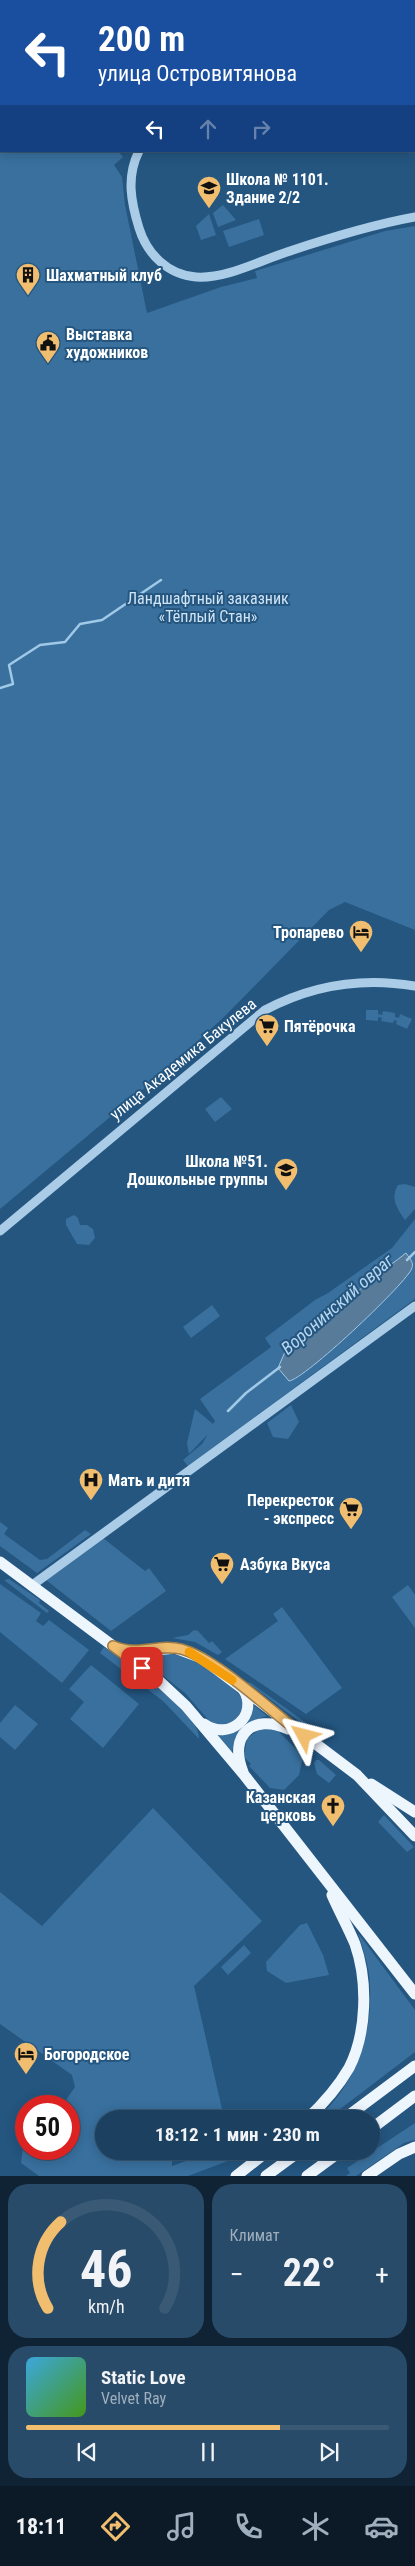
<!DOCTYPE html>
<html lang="ru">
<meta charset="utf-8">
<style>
:root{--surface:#1b4060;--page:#284b69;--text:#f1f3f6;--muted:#a0afbd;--line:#395975;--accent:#f1be6f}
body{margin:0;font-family:"Roboto Condensed",sans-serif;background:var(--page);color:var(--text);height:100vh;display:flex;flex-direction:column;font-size:19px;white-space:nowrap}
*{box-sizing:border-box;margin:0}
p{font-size:16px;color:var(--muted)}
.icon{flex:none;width:28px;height:28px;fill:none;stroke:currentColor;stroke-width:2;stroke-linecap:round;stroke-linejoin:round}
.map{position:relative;height:2176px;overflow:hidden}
.details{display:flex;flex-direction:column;gap:8px;padding:8px;background:#0f2335;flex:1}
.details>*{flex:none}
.top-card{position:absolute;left:0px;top:0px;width:415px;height:152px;box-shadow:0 2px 12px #0003,0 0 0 1px var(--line);background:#1a4fa0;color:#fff;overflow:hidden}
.speed{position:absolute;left:15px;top:2095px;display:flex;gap:10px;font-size:25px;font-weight:700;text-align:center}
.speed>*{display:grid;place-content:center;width:65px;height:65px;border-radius:50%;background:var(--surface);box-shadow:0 2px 12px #0003,0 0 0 1px var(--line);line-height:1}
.speed .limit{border:8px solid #d22;background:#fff;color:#111}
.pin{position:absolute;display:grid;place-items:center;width:42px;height:42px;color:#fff;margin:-21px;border-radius:10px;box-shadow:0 2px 8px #0006}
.me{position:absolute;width:55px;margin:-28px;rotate:308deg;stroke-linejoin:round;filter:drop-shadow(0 0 4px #0008)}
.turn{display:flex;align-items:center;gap:18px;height:105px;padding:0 15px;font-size:22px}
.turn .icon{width:65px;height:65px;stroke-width:2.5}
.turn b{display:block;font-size:35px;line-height:42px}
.lanes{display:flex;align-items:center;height:48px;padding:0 15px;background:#0003;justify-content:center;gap:25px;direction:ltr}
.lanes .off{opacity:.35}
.big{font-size:38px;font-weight:700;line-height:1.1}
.details .widget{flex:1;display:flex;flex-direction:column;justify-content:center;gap:8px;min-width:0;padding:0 18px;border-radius:20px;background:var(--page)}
.details .dial{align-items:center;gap:0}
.dial svg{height:130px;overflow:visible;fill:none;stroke:var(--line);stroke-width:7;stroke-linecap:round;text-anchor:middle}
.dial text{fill:var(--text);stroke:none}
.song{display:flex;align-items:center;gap:15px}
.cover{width:60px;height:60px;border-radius:8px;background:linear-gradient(135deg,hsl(200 70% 55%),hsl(100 70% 35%))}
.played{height:5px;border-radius:2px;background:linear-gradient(90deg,var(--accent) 70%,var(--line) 70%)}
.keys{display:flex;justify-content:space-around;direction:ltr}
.heat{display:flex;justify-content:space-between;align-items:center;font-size:28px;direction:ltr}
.details .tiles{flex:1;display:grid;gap:8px;grid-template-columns:1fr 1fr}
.widget:last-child{grid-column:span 2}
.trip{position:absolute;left:95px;top:2110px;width:285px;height:50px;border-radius:25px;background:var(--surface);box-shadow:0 2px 12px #0003,0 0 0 1px var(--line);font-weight:700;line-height:50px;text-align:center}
.tabs{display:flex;height:80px;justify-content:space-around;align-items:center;background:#0b1a26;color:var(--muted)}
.tabs .icon{width:35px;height:35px}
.tabs .current{color:var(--accent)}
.tabs b{font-size:22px;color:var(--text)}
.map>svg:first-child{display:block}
</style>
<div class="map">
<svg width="415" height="2176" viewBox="0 0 415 2176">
<rect width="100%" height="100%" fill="#245680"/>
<g fill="#39709e">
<path d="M0,0h52l-51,1v150h117l5,6 -9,8 8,12 3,28 22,108 74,-26 36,-9 -2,-7 130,-40 30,-5v704l-70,-28 -16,8 -106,108 -65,59 -158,132z"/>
<path d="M223,205l13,15 -18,7 -5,-14z"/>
<path d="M209,214l7,21 -15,5 -5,-14z"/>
<path d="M259,219l5,16 -35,12 -6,-16z"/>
<path d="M366,1010h12v4l4,1 1,-4 12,2v4l4,1 1,-4 12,5 -5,10 -11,-5 1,-3 -3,-1 -1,3 -12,-2 1,-3 -4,-1v4l-12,-1z"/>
<path d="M221,1097l11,12 -17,13 -10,-13z"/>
<path d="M405,1184l10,3v22l-10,11c-8,-12 -15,-21 -7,-35z"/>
<path d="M74,1215l4,3 2,7h7l6,4 2,9 -6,7 -12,-1 -11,-19v-6z"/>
<path d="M415,1219v80l-227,167 -5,-6 19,-16 6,-10 -19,20 -2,-11 8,-34 18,15 2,-3 -15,-22 71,-52 -6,-9 50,-38 13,-7 64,-45z"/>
<path d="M212,1305l8,11 -29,22 -8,-11z"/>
<path d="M291,1405l8,17 -11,17 -15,-2 -6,-14z"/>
<path d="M0,1522l8,6 -4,6 36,26 7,-1 38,-29 6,4 -54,39 -37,-27z"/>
<path d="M103,1538l42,33 4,-3 17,23 -55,40 -65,-51z"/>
<path d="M9,1579l31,21 -1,3 10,8 -2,2 -43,-33z"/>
<path d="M0,1584l41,29 -5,8 7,5 6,-6 40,30 -27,33 -62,-51z"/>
<path d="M408,1585l7,10v33l-23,-31z"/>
<path d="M282,1607l60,81 -36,26 -81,-55 53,-38 -5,-7z"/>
<path d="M194,1630l4,1 11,12 3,-2 10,11 -4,3 -23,-13 -23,-4 16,-3z"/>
<path d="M104,1647c20,15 98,67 95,92l-36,-38 -63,-48z"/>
<path d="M166,1653c24,2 56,21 72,40 3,3 5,10 6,14l-12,19 -20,-2 -27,-31 -29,-23 -3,-5 1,-7z"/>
<path d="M91,1665l48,39 -36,44 -33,-29 14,-17 -15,-13z"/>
<path d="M247,1682l4,1 72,52 -2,3z"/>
<path d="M252,1704l15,12c-21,5 -31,14 -35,36l-14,-17h6z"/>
<path d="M15,1705l23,19 -23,26 -15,-13v-14z"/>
<path d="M262,1728l15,2 26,26 -4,19 -15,15 -14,-2 -21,-22 2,-2 -7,-7 3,-19z"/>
<path d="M316,1760h3l17,15 -7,8 -12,-9 -3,-11z"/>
<path d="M153,1808l109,113 -68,65 28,123 -26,10h-92v32h68v15l42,-15h18l1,8 -45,17h-149l-18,-13 2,-16 -5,-19 8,5v16h43v-43h-7l13,-19 -3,-12 -72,-51v-132l42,34z"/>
<path d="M384,1815l30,32 -7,5 -29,-30z"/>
<path d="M307,1923l16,32 6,20 -43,8 -19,-12 -1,-9 34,-37z"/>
<path d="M358,1933l57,77v42l-88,67h-10c42,-38 58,-90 52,-145 -2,-13 -7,-28 -11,-41z"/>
<path d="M244,1945l7,8 -23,22 -7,-8z"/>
<path d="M415,2123v17l-11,3 -48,33h-10l4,-3 -3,-5z"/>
</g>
<path fill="#587b99" stroke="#a0c8e7" d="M406,1253c4,6 9,10 5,17 -9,17 -106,109 -122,111l-11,-13 10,-23 8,-9c31,-6 54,-40 78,-59 10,-8 21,-15 32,-24z"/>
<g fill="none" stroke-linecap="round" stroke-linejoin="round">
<g stroke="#a0c8e7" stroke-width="2.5">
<path d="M0,96l1,-1"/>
<path d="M0,688l13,-4 -4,-19 31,-20 25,-3 15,-18 22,-4 59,-40"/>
<path d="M407,1260l8,-8"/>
<path d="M228,1411l18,-18 34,-26"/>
</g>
<g stroke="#abcce7" stroke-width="9">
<path d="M305,1l2,-1"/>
<path d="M139,151c-13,26 -8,51 0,77 8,26 29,47 57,49 30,2 63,-16 91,-25 42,-14 84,-27 128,-35"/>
<path d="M0,1231l265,-221c47,-25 97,-33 150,-24"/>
<path d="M31,1586l384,-280"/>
</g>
<g stroke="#edf5fd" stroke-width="11">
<path d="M0,1562l156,116 30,28 59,70 170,218"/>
<path d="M119,1649l19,3 37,-4 27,10 155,117 58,61"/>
<path d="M204,1724c25,18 56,-9 39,-35"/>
<path d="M243,1772c-15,-37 10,-59 45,-43"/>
<path d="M371,1784l44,28"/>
<path d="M307,2119c16,-15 31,-32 42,-51 18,-35 19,-87 6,-124 -7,-17 -16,-33 -23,-49"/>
<path d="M344,2119l71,-53"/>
<path d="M371,2129l44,-33"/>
<path d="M236,2176l32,-25"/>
<path d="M266,2176l34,-25"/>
<path d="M307,2176l34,-25"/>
<path d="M367,2176l32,-22 16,-7"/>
</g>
</g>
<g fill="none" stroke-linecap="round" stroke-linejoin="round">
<defs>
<path id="route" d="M142,1668l-29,-22c26,11 44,-3 68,3 35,9 92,64 123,87"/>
</defs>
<use href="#route" stroke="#9d7c48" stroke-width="12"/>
<use href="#route" stroke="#f1be6f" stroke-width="9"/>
<path stroke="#f59e0b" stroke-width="9" d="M189,1652l43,28"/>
</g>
<defs>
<symbol id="school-pin" viewBox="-11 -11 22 30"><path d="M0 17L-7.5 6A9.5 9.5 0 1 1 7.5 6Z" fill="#f1be6f" stroke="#245680"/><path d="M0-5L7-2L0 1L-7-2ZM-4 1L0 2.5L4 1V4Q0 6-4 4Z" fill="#111"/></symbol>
<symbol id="building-pin" viewBox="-11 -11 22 30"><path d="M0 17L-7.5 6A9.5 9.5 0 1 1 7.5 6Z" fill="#f1be6f" stroke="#245680"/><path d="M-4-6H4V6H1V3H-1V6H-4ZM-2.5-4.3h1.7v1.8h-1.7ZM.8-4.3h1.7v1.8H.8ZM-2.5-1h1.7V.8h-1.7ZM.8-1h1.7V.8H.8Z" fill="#111"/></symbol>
<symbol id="civic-pin" viewBox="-11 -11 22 30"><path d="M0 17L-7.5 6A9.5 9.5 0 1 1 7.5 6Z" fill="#f1be6f" stroke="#245680"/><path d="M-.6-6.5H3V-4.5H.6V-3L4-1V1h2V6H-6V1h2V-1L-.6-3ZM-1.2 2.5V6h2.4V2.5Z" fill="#111"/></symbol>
<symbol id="hotel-pin" viewBox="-11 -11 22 30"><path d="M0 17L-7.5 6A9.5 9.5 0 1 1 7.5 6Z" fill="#f1be6f" stroke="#245680"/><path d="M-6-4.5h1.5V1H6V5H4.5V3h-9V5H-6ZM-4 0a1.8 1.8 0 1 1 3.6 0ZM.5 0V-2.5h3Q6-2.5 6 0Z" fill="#111"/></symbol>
<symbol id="supermarket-pin" viewBox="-11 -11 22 30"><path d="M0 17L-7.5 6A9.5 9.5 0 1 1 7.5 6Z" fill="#f1be6f" stroke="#245680"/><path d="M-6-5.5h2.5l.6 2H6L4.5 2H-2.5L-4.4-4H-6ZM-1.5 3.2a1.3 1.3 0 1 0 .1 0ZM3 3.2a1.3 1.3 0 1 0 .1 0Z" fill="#111"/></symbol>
<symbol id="hospital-pin" viewBox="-11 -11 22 30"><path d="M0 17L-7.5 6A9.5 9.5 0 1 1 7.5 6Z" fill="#f1be6f" stroke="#245680"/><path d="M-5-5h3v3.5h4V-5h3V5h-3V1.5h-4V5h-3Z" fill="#111"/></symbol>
<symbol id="church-pin" viewBox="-11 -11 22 30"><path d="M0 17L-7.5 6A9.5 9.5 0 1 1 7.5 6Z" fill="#f1be6f" stroke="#245680"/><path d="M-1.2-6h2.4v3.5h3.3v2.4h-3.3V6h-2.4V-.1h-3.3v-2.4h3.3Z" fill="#111"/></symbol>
</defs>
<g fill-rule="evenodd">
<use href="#school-pin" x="195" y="174" width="28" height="38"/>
<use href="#building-pin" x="14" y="261" width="28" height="38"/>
<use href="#civic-pin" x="34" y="329" width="28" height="38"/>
<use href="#hotel-pin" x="347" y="918" width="28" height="38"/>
<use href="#supermarket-pin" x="253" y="1012" width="28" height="38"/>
<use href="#school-pin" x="272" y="1156" width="28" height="38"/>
<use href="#hospital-pin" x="77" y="1466" width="28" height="38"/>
<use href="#supermarket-pin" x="337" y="1495" width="28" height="38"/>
<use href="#supermarket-pin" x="208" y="1550" width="28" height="38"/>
<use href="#church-pin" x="319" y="1792" width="28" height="38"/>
<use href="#hotel-pin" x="12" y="2040" width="28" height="38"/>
</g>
<g text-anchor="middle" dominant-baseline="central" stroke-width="4" stroke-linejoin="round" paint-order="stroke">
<g font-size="16" font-weight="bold" fill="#fff" stroke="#245680" text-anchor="start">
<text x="226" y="179">Школа № 1101.<tspan x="226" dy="18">Здание 2/2</tspan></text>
<text x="46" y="275">Шахматный клуб</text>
<text x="66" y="334">Выставка<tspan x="66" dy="18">художников</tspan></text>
<text x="344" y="932" text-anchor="end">Тропарево</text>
<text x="284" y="1026">Пятёрочка</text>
<text x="268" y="1161" text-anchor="end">Школа №51.<tspan x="268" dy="18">Дошкольные группы</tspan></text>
<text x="108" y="1480">Мать и дитя</text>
<text x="334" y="1500" text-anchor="end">Перекресток<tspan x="334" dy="18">- экспресс</tspan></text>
<text x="240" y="1564">Азбука Вкуса</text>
<text x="316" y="1797" text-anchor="end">Казанская<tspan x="316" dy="18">церковь</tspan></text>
<text x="44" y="2054">Богородское</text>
</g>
<g font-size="16" fill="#cfe4f5" stroke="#245680">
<text x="208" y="598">Ландшафтный заказник<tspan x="208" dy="18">«Тёплый Стан»</tspan></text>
</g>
<g font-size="16" fill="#fff" stroke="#245680">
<text transform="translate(183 1059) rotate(-39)">улица Академика Бакулева</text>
</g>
<g font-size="18" font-style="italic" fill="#b7d6ee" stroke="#245680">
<text transform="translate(337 1304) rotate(-41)">Воронинский овраг</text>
</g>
</g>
</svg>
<div class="speed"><div class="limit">50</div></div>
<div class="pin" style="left:142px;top:1668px;background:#d93025"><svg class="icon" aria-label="arrive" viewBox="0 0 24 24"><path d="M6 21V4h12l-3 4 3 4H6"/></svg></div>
<svg class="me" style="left:304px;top:1736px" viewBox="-20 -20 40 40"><path d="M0-17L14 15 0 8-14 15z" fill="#f1be6f" stroke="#fff" stroke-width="4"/></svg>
<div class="trip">18:12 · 1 мин · 230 m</div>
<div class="top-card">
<div class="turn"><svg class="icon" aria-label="left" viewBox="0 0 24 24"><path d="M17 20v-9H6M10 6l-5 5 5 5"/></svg><div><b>200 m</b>улица Островитянова</div></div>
<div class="lanes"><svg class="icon" aria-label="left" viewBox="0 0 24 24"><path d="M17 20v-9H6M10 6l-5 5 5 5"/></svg><svg class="icon off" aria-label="ahead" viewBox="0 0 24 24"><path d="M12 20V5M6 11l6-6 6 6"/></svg><svg class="icon off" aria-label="right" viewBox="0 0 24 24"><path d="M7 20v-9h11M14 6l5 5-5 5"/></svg></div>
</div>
</div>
<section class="details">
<div class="tiles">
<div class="widget dial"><svg viewBox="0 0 100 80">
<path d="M14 69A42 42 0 1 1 86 69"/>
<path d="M14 69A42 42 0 0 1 22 16" stroke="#f1be6f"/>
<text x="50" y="56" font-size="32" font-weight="700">46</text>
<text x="50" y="72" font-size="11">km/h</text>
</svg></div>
<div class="widget"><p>Климат</p>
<div class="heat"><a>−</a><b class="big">22°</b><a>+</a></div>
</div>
<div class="widget">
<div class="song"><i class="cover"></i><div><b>Static Love</b><p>Velvet Ray</p></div></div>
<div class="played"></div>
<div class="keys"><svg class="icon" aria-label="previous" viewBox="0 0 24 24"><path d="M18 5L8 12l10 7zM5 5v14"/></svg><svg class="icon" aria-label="pause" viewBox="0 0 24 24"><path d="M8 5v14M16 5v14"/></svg><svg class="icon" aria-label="next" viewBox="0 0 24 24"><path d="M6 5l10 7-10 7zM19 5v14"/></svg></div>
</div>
</div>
</section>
<nav class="tabs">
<b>18:11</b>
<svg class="icon current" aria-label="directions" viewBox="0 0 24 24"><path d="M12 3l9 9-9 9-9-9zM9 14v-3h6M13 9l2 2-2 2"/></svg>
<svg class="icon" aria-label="music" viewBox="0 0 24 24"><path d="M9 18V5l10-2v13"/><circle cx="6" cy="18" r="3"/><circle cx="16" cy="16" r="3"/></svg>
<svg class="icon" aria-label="phone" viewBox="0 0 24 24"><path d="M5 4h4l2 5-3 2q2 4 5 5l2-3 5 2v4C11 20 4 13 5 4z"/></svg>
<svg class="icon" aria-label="climate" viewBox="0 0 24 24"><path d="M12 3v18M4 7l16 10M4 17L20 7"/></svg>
<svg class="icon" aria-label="car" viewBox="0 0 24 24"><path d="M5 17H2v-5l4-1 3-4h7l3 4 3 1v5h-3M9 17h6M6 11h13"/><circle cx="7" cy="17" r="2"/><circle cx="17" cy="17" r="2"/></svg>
</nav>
